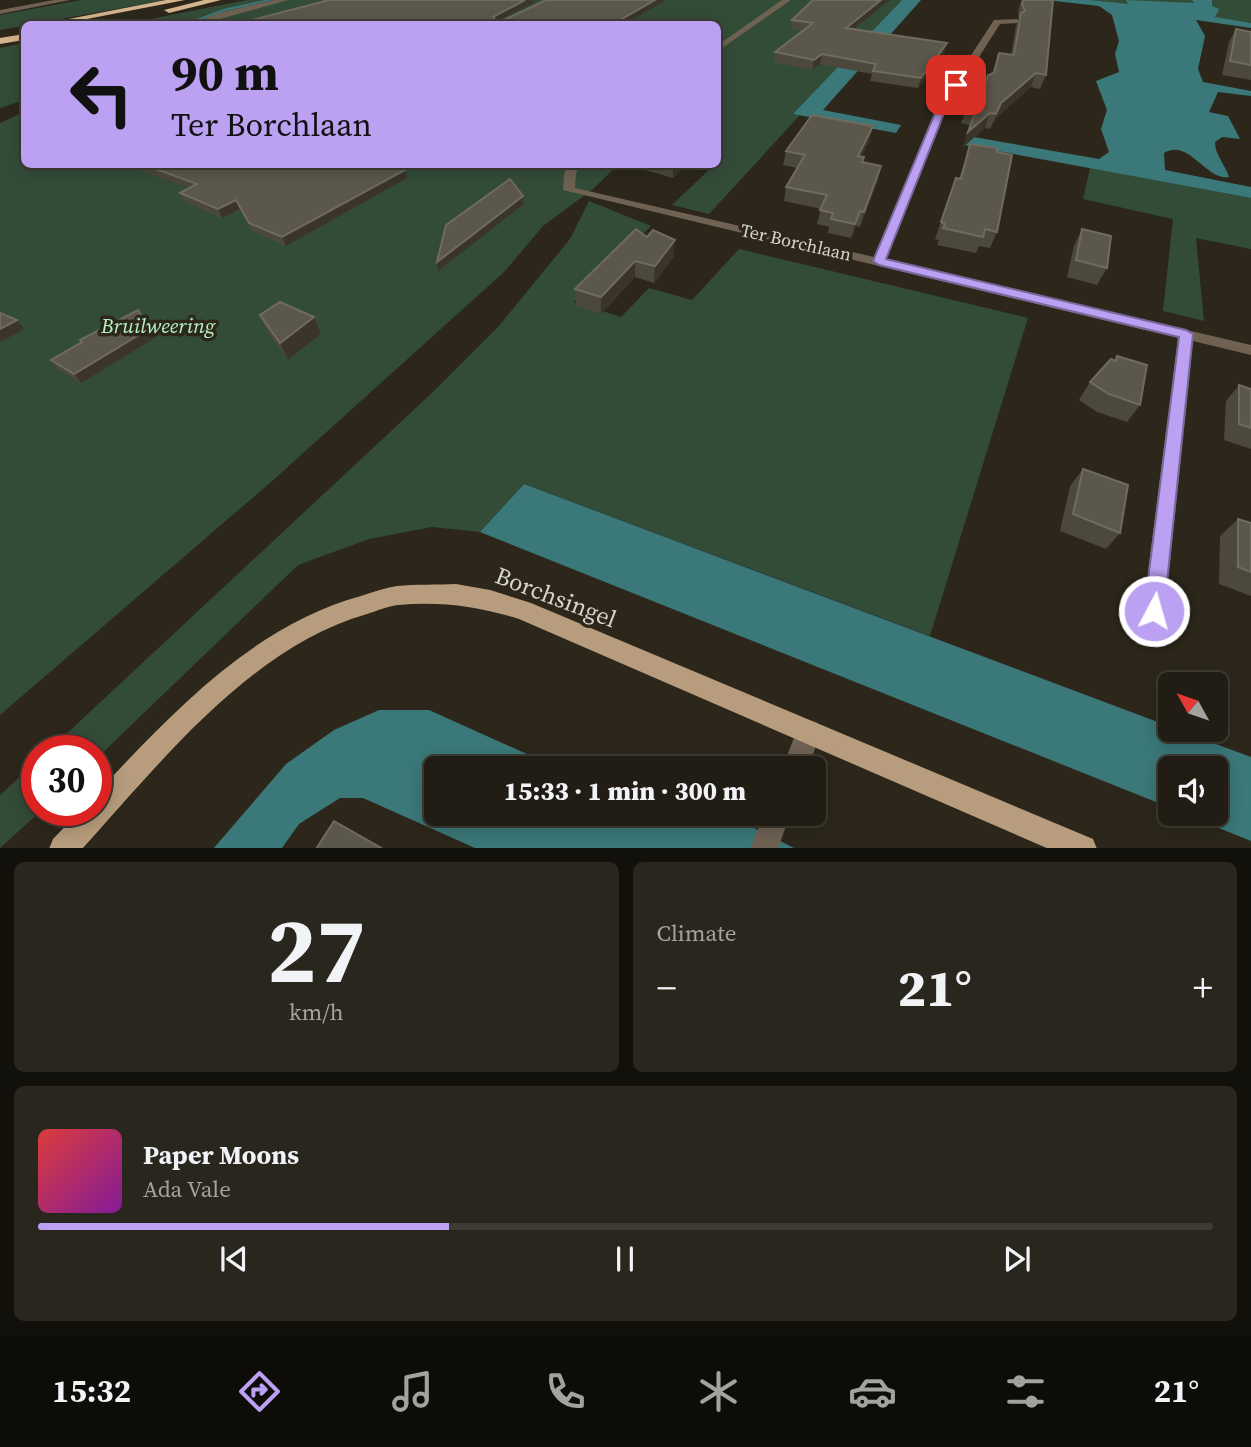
<!DOCTYPE html>
<meta charset="utf-8">
<style>
:root{--surface:#211d14;--page:#29261d;--text:#f1f3f6;--muted:#a2a2a0;--line:#3e3b34;--accent:#bca0f2}
body{margin:0;font-family:"Source Serif 4",serif;background:var(--page);color:var(--text);height:100vh;display:flex;flex-direction:column;font-size:26px;white-space:nowrap}
*{box-sizing:border-box;margin:0}
p{font-size:23px;color:var(--muted)}
.icon{flex:none;width:38px;height:38px;fill:none;stroke:currentColor;stroke-width:2;stroke-linecap:round;stroke-linejoin:round}
.map{position:relative;height:848px;overflow:hidden}
.drawer{display:flex;flex-direction:column;gap:14px;padding:14px;background:#12100b;flex:1}
.drawer>*{flex:none}
.guide{position:absolute;left:21px;top:21px;width:700px;height:147px;border-radius:10px;box-shadow:0 4px 18px #0003,0 0 0 2px var(--line);background:#bca0f2;color:#111;overflow:hidden}
.needle{width:46px;rotate:310deg}
.tools{position:absolute;left:1158px;top:672px;display:grid;gap:14px}
.tools a{display:grid;place-items:center;width:70px;height:70px;border-radius:10px;background:var(--surface);box-shadow:0 4px 18px #0003,0 0 0 2px var(--line);font-size:35px}
.speed{position:absolute;left:21px;top:735px;display:flex;gap:14px;font-size:35px;font-weight:700;text-align:center}
.speed>*{display:grid;place-content:center;width:91px;height:91px;border-radius:50%;background:var(--surface);box-shadow:0 4px 18px #0003,0 0 0 2px var(--line);line-height:1}
.speed .limit{border:10px solid #d22;background:#fff;color:#111}
.pin{position:absolute;display:grid;place-items:center;width:60px;height:60px;color:#fff;margin:-30px;border-radius:14px;box-shadow:0 4px 10px #0006}
.me{position:absolute;width:77px;margin:-38px;rotate:6deg;stroke-linejoin:round;filter:drop-shadow(0 0 5px #0008)}
.turn{display:flex;align-items:center;gap:24px;height:147px;padding:0 35px;font-size:32px}
.turn .icon{width:91px;height:91px;stroke-width:2.5}
.turn b{display:block;font-size:49px;line-height:60px}
.big{font-size:52px;font-weight:800;line-height:1.1}
.drawer .widget{flex:1;display:flex;flex-direction:column;justify-content:center;gap:10px;min-width:0;padding:0 24px;border-radius:10px;background:var(--page)}
.drawer .dial{align-items:center;gap:0}
.dial b{font-size:91px;line-height:1}
.song{display:flex;align-items:center;gap:21px}
.cover{width:84px;height:84px;border-radius:10px;background:linear-gradient(135deg,hsl(0 70% 55%),hsl(290 70% 35%))}
.played{height:7px;border-radius:4px;background:linear-gradient(90deg,var(--accent) 35%,var(--line) 35%)}
.keys{display:flex;justify-content:space-around;direction:ltr}
.heat{display:flex;justify-content:space-between;align-items:center;font-size:38px;direction:ltr}
.drawer .tiles{flex:1;display:grid;gap:14px;grid-template-columns:1fr 1fr}
.widget:last-child{grid-column:span 2}
.trip{position:absolute;left:424px;top:756px;width:402px;height:70px;border-radius:10px;background:var(--surface);box-shadow:0 4px 18px #0003,0 0 0 2px var(--line);font-weight:800;line-height:70px;text-align:center}
.tabs{display:flex;height:112px;justify-content:space-around;align-items:center;background:#0d0c08;color:var(--muted)}
.tabs .icon{width:49px;height:49px}
.tabs .active{color:var(--accent)}
.tabs b{font-size:32px;color:var(--text)}
.map>svg:first-child{display:block}
</style>
<div class="map">
<svg width="1251" height="849" viewBox="0 0 1251 849">
<rect width="100%" height="100%" fill="#2c271a"/>
<g fill="#334c38">
<path d="M81,0h85l-166,30v-15z"/>
<path d="M247,0h655l-108,114 6,1 -91,99 -37,-9 42,-40 4,-1v-140h-593z"/>
<path d="M1090,0h161v23z"/>
<path d="M24,43v57l-24,8v-60z"/>
<path d="M24,112v52l594,1 -25,24 -50,37 -39,46 -233,210 -271,233v-592z"/>
<path d="M1090,168l161,30v51l-55,-11 8,83 -41,-10 10,-92 -90,-20z"/>
<path d="M589,201l62,25 -77,76 47,15 28,-29 43,12 47,-51 289,69 -98,318 -406,-152 -44,48 -48,-5 -63,12 -71,26 -202,194v-8h-48l385,-359 65,-65 72,-88z"/>
<path d="M37,761v49h5l-42,38v-53z"/>
</g>
<g fill="#3b7879">
<path d="M902,0h19l-98,110 78,15 -5,8 -103,-19z"/>
<path d="M1046,0h44l38,4 -2,-4 68,3 -2,-3h20v6l7,3 -4,8 36,6v5l-55,-8 9,16 -7,33 5,13 48,9v5l-33,-4 -9,20 19,4 12,23 -18,-2 -7,5c0,13 10,22 14,35 -23,4 -40,-39 -65,-24l1,17 86,17v11l-286,-53 3,-9 131,23 10,-7 -8,-23 6,-19 -11,-29 23,-9 -4,-18 4,-13 -7,-26 -13,-9z"/>
<path d="M524,484l647,243v3h7l73,27v84l-67,-27h32v-46h-45v40l-691,-276z"/>
<path d="M379,710h50l129,58h-122v46h270l42,11 46,23h-319l-112,-50h-23l-41,26 -17,24 -69,1 73,-85 48,-34z"/>
</g>
<g fill="none" stroke-linecap="round" stroke-linejoin="round">
<path fill="#3b7879" fill-rule="evenodd" d="M265,0h8l-48,11 -36,13h-5l39,-15z"/>
<g fill="#6f6253" fill-rule="evenodd">
<path d="M54,0h16l-70,14v-4z"/>
<path d="M275,0h13l-86,24h-10l26,-11z"/>
<path d="M782,0h9l-73,51v-6z"/>
<path d="M1018,19v4l-18,1 -52,82 -62,154 365,85v10l-58,-14 -28,270 -3,7 -8,3 -8,-3 -3,-7 35,-273 -615,-148 1,-16 5,-10h11l-4,10 -1,14 299,69 64,-151 56,-86z"/>
<path d="M809,720l9,3 3,9 -13,36h-26l18,-45z"/>
<path d="M764,814h26l-12,35h-28z"/>
</g>
<path fill="#b79d7d" fill-rule="evenodd" d="M456,584l34,6 41,13 562,236 4,10h-48l-530,-230c-41,-13 -79,-18 -121,-14 -10,1 -21,6 -31,9 -116,33 -206,148 -285,235h-33l4,-10 28,-29h15v-16c75,-80 156,-168 265,-198 12,-4 24,-8 36,-10 20,-2 40,-1 59,-2z"/>
<g fill="#d3b48e" fill-rule="evenodd">
<path d="M166,0h19l-124,24h-18z"/>
<path d="M204,0h17l-52,13 -5,-3z"/>
<path d="M24,34v6l-24,4v-6z"/>
</g>
</g>
<g fill="#4d483c">
<path d="M813,0h77l-36,29 93,14 -3,9 -26,36 -48,-7 2,-7 -52,-10 -8,6 -39,-8 2,-10 28,-21 -12,-2 1,-9z"/>
<path d="M1022,0h31l-7,75 -6,14 -9,-2 -35,31 -6,11 -5,-1 -22,19 7,-22 -9,-2 6,-15 17,-21 8,-13 7,-21 12,2 5,-29 3,-7 -1,-3 1,-9z"/>
<path d="M1236,29l15,3v48l-29,-5 7,-33z"/>
<path d="M870,139l-9,18 1,5 16,18 -18,47 -4,-1 -5,12 -23,-5 1,-6 -12,-3 4,-15 -37,-8 2,-14 11,-19 -14,-3 3,-14z"/>
<path d="M970,144l27,8v80l-7,16 -11,-2 -3,7 -39,-8 2,-5 -4,-1 21,-61 3,1z"/>
<path d="M139,164h250l18,14 -121,68 -34,-15 -12,-22 -18,9 -38,-17 -4,-8 9,-5 -47,-17z"/>
<path d="M624,164h64l-15,14z"/>
<path d="M636,229l38,27 -20,27 -19,-6 -34,37 -25,-8 -1,-17z"/>
<path d="M1082,229l25,39 -10,17 -30,-8 7,-31z"/>
<path d="M138,310l17,28 -74,45 -24,-14 -6,-9 30,-17 -1,-3z"/>
<path d="M260,315l61,19 -33,26 -20,-27z"/>
<path d="M1117,356l23,49 -13,17 -30,-10 -18,-12 11,-18 24,-22z"/>
<path d="M1239,385l12,4v60l-27,-9 2,-39z"/>
<path d="M1083,469l37,64 -14,16 -46,-18 10,-45z"/>
<path d="M1238,519l13,4v73l-32,-12 1,-48z"/>
</g>
<g fill="#3a3528">
<path d="M525,0l12,1 -44,22v-6z"/>
<path d="M655,0h11l-41,24h-12z"/>
<path d="M881,0h9l-46,37 2,-9z"/>
<path d="M947,43l-3,9 -26,36 3,-10z"/>
<path d="M822,54l-2,10 -8,6 2,-10z"/>
<path d="M1036,73l-5,14 -35,31 -6,11 11,-26z"/>
<path d="M990,113l-5,15 -22,19 5,-15z"/>
<path d="M873,126l-3,13 -15,31 3,-14z"/>
<path d="M673,164h15l-15,14z"/>
<path d="M881,166l-3,14 -18,47 4,-15z"/>
<path d="M405,170l2,8 -121,68 -4,-9z"/>
<path d="M523,196l1,8 -86,67 -1,-9z"/>
<path d="M236,200l4,9 -18,9 -4,-9z"/>
<path d="M860,211l-4,15 -5,12 4,-14z"/>
<path d="M675,240l-1,16 -20,27 1,-17z"/>
<path d="M635,261v16l-34,37v-17z"/>
<path d="M314,317l7,17 -33,26 -8,-17z"/>
<path d="M17,320l7,9 -24,13v-13z"/>
<path d="M149,329l6,9 -74,45 -7,-9z"/>
</g>
<g fill="#5c574b" stroke="#6f6b5f" stroke-width="2">
<path d="M329,0h196l-32,17 2,3h9l42,-20h109l-42,24h-376z"/>
<path d="M813,0h68l-35,28 101,15 -26,35 -48,-7 3,-7 -54,-10 -8,6 -39,-8 38,-29 -21,-3z"/>
<path d="M1023,0h30l-7,75 -10,-2 -35,30 -5,11 -6,-1 -22,19 8,-22 -9,-2 12,-22 5,1 4,-12 6,-2 5,-20 15,2 7,-42 4,-2 -3,-7z"/>
<path d="M1236,29l15,3v33l-21,-4z"/>
<path d="M812,115l61,11 -15,30 6,1 -2,5 19,4 -17,46 -4,-1 -5,13 -24,-5 2,-6 -13,-3 7,-15 -41,-8 19,-32 -19,-4z"/>
<path d="M970,144l27,4v4l15,3 -15,77 -12,-3 -2,8 -40,-9 2,-4 -4,-2 15,-44 5,1z"/>
<path d="M142,164h247l16,6 -123,67 -33,-14 -13,-23 -18,9 -38,-16 17,-9z"/>
<path d="M510,179l13,17 -86,66 9,-37z"/>
<path d="M636,229l11,8 6,-7 22,10 -20,26 -20,-5 -34,36 -26,-8z"/>
<path d="M1082,229l29,7 -4,32 -31,-8z"/>
<path d="M280,302l34,15 -34,26 -20,-28z"/>
<path d="M138,310l11,19 -75,45 -23,-14 31,-18 -2,-2z"/>
<path d="M0,313l17,7 -17,9z"/>
<path d="M1117,356l30,9 -7,40 -31,-11 -19,-12 21,-23 5,2z"/>
<path d="M1239,385l12,4v39l-12,-4z"/>
<path d="M1083,469l45,16 -8,48 -47,-19z"/>
<path d="M1238,519l13,4v49l-13,-5z"/>
<path d="M334,821l49,28h-67z"/>
</g>
<path fill="#bca0f2" stroke="#7a689d" stroke-width="2" d="M956,82l5,3 -14,21 -61,153 300,71 7,4 -29,277 -3,6 -7,3 -7,-3 -3,-6 35,-274 -300,-72 -6,-4 65,-155z"/>
<g text-anchor="middle" dominant-baseline="central" stroke-width="7" stroke-linejoin="round" paint-order="stroke">
<g font-size="18" fill="#d6d3cb" stroke="#2c271a">
<text transform="translate(796 242) rotate(13)">Ter Borchlaan</text>
</g>
<g font-size="21" font-style="italic" fill="#b3f2c1" stroke="#2c271a">
<text x="158" y="325">Bruilweering</text>
</g>
<g font-size="24" fill="#d6d3cb" stroke="#2c271a">
<text transform="translate(556 597) rotate(21)">Borchsingel</text>
</g>
</g>
</svg>
<div class="tools">
<a><svg class="needle" viewBox="-14 -14 28 28"><path d="M0-13l5 13h-10z" fill="#e53935"/><path d="M0 13l5-13h-10z" fill="#a2a2a0"/></svg></a>
<a><svg class="icon" aria-label="sound" viewBox="0 0 24 24"><path d="M4 9h4l5-4v14l-5-4H4zM17 9q2 3 0 6"/></svg></a>
</div>
<div class="speed"><div class="limit">30</div></div>
<div class="pin" style="left:956px;top:85px;background:#d93025"><svg class="icon" aria-label="arrive" viewBox="0 0 24 24"><path d="M6 21V4h12l-3 4 3 4H6"/></svg></div>
<svg class="me" style="left:1154px;top:611px" viewBox="-20 -20 40 40"><circle r="17" fill="#bca0f2" stroke="#fff" stroke-width="3"/><path d="M0-11L8 9 0 5-8 9z" fill="#fff"/></svg>
<div class="trip">15:33 · 1 min · 300 m</div>
<div class="guide">
<div class="turn"><svg class="icon" aria-label="left" viewBox="0 0 24 24"><path d="M17 20v-9H6M10 6l-5 5 5 5"/></svg><div><b>90 m</b>Ter Borchlaan</div></div>
</div>
</div>
<section class="drawer">
<div class="tiles">
<div class="widget dial"><b>27</b><p>km/h</p></div>
<div class="widget"><p>Climate</p>
<div class="heat"><a>−</a><b class="big">21°</b><a>+</a></div>
</div>
<div class="widget">
<div class="song"><i class="cover"></i><div><b>Paper Moons</b><p>Ada Vale</p></div></div>
<div class="played"></div>
<div class="keys"><svg class="icon" aria-label="previous" viewBox="0 0 24 24"><path d="M18 5L8 12l10 7zM5 5v14"/></svg><svg class="icon" aria-label="pause" viewBox="0 0 24 24"><path d="M8 5v14M16 5v14"/></svg><svg class="icon" aria-label="next" viewBox="0 0 24 24"><path d="M6 5l10 7-10 7zM19 5v14"/></svg></div>
</div>
</div>
</section>
<nav class="tabs">
<b>15:32</b>
<svg class="icon active" aria-label="directions" viewBox="0 0 24 24"><path d="M12 3l9 9-9 9-9-9zM9 14v-3h6M13 9l2 2-2 2"/></svg>
<svg class="icon" aria-label="music" viewBox="0 0 24 24"><path d="M9 18V5l10-2v13"/><circle cx="6" cy="18" r="3"/><circle cx="16" cy="16" r="3"/></svg>
<svg class="icon" aria-label="phone" viewBox="0 0 24 24"><path d="M5 4h4l2 5-3 2q2 4 5 5l2-3 5 2v4C11 20 4 13 5 4z"/></svg>
<svg class="icon" aria-label="climate" viewBox="0 0 24 24"><path d="M12 3v18M4 7l16 10M4 17L20 7"/></svg>
<svg class="icon" aria-label="car" viewBox="0 0 24 24"><path d="M5 17H2v-5l4-1 3-4h7l3 4 3 1v5h-3M9 17h6M6 11h13"/><circle cx="7" cy="17" r="2"/><circle cx="17" cy="17" r="2"/></svg>
<svg class="icon" aria-label="filters" viewBox="0 0 24 24"><path d="M4 7h16M4 17h16"/><circle cx="9" cy="7" r="2"/><circle cx="15" cy="17" r="2"/></svg>
<b>21°</b>
</nav>
